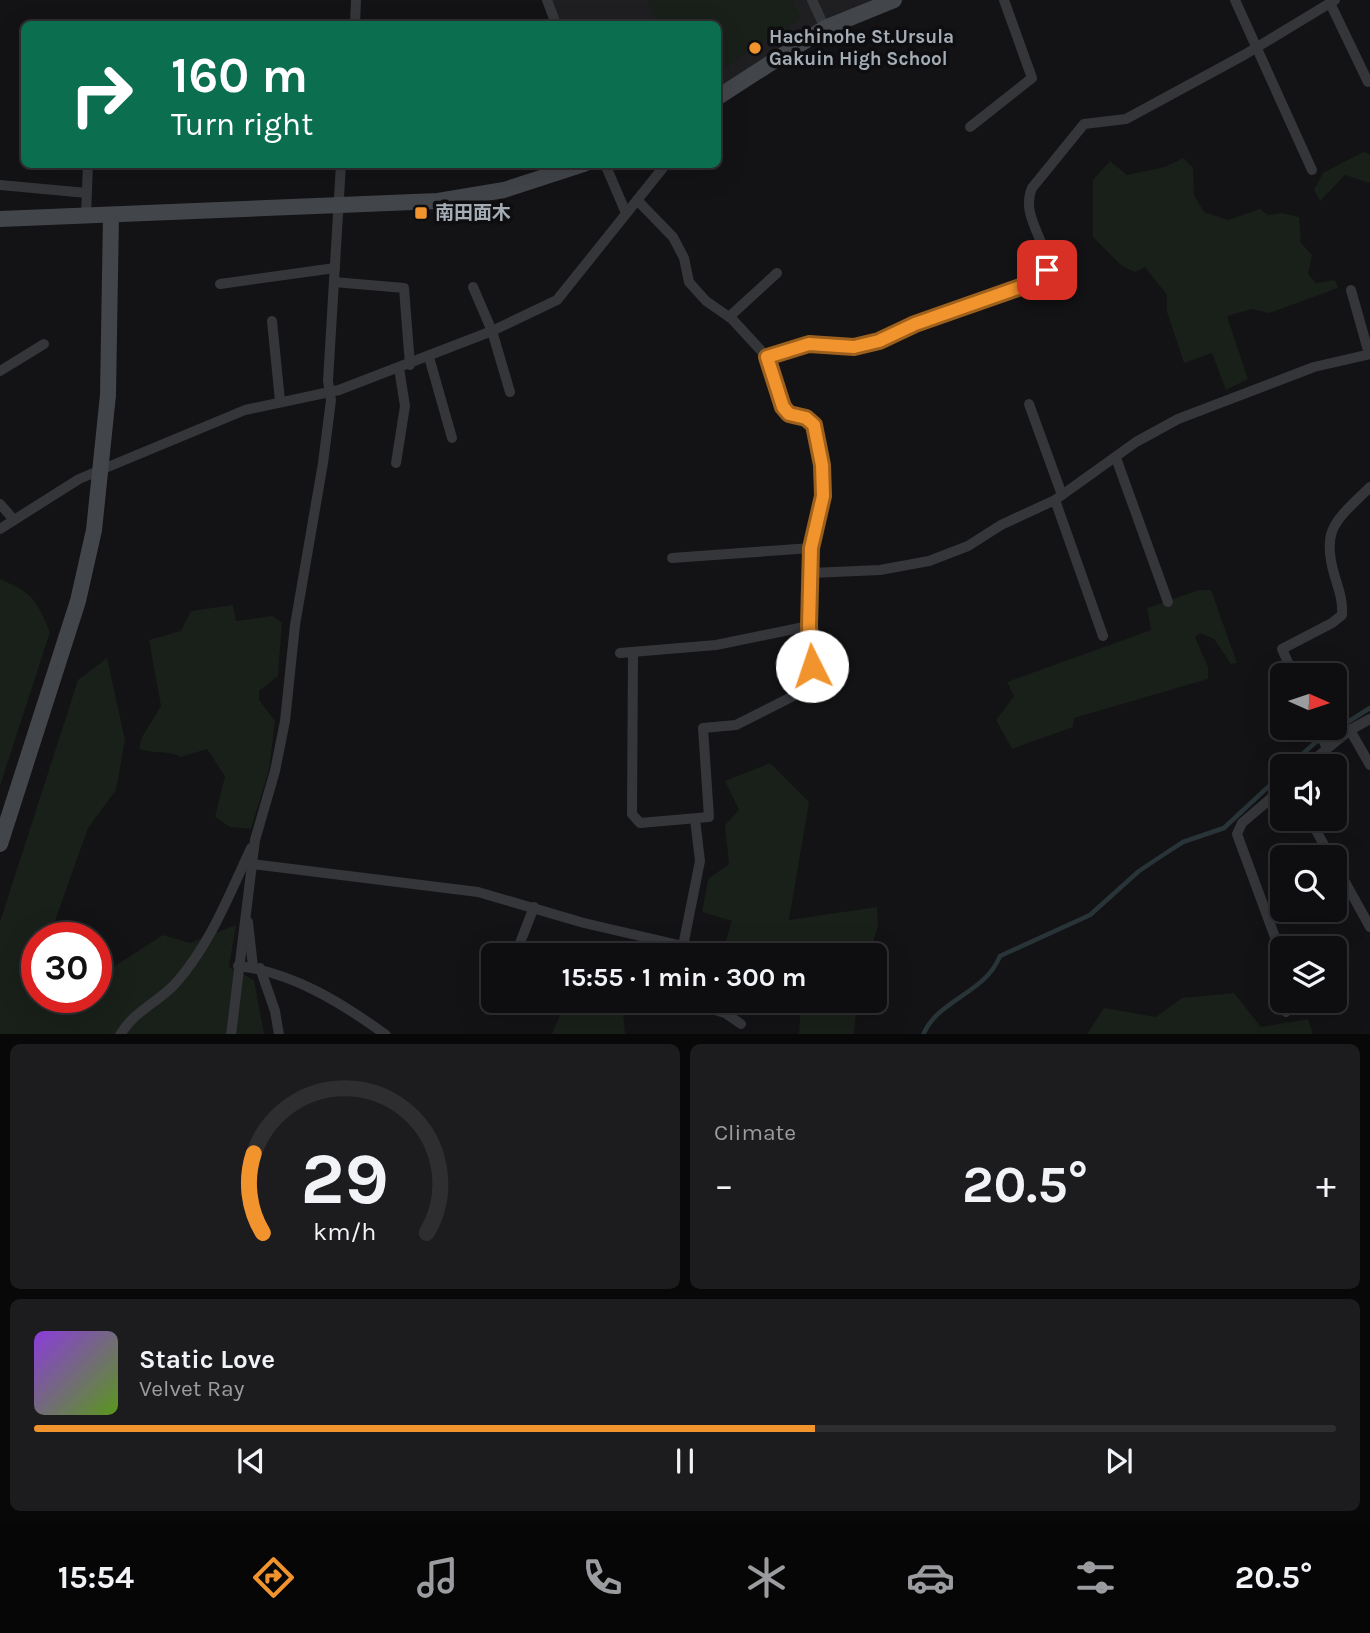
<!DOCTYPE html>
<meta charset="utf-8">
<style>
:root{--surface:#0e0e10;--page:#1c1c1e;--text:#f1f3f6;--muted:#9b9c9f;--line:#2e2e30;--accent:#f2942d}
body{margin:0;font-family:Karla,"Noto Sans JP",sans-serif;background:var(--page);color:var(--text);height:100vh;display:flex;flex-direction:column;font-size:26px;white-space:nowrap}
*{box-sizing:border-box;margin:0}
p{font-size:23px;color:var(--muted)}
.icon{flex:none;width:38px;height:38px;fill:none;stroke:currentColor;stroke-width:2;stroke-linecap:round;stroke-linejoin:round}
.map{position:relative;height:1034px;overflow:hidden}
.sheet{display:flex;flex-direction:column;gap:10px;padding:10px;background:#080809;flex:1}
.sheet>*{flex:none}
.banner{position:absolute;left:21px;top:21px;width:700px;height:147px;border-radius:10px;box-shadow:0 7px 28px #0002,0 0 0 2px var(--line);background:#0b6e4f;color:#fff;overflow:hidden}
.needle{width:46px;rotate:93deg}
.controls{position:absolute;left:1270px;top:663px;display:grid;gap:14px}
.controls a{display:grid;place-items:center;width:77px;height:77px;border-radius:10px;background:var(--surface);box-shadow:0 7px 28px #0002,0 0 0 2px var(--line);font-size:35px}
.speed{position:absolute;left:21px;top:922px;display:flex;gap:14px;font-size:35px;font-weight:700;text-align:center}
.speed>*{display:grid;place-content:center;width:91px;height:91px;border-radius:50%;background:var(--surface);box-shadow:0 7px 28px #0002,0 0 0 2px var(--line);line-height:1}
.speed .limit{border:10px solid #d22;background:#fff;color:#111}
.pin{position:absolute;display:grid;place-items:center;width:60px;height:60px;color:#fff;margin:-30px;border-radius:14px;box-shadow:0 4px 10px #0006}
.me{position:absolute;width:77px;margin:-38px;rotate:356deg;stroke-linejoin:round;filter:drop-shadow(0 0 5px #0008)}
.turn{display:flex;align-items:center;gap:24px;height:147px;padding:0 35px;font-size:32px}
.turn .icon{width:91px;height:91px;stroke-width:2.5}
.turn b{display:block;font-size:49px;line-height:60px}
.big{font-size:52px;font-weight:700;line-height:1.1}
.sheet .widget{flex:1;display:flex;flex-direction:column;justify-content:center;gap:10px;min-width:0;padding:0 24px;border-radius:10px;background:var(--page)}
.sheet .dial{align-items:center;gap:0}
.dial svg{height:182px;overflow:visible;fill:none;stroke:var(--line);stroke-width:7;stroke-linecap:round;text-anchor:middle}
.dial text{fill:var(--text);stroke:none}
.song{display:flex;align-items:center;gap:21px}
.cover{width:84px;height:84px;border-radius:10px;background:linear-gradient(135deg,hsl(270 70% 55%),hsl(90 70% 35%))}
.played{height:7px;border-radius:4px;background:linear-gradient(90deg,var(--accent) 60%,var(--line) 60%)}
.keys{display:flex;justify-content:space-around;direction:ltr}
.heat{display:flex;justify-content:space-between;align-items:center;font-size:38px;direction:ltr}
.sheet .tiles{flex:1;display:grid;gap:10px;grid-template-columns:1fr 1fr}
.widget:last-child{grid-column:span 2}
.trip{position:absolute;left:481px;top:943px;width:406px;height:70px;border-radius:10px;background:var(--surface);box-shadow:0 7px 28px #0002,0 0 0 2px var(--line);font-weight:700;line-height:70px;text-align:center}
.dock{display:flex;height:112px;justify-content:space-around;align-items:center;background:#060606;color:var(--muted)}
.dock .icon{width:49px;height:49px}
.dock .current{color:var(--accent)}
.dock b{font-size:32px;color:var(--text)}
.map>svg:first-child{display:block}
</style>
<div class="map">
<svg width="1370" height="1035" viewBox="0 0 1370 1035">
<rect width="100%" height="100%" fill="#131315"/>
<path fill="#1f1f22" d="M547,0h347l-69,28 -107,69v-73h-162z"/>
<g fill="#191f19">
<path d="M647,0h145l9,18 -83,54v-48h-59z"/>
<path d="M1363,152l7,2v29l-25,-8 -25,26 -6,-11 9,-17z"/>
<path d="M1183,158l10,10 1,27 10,17 24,8 32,-11 8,6 14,-2 17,4 2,26 11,12 -4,19 8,9 19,-3 3,8 -69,25 -17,-4 -25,7 21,63 -22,11 -14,-37 -28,10 -17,-51v-17l-22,-28 -10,5 -13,-6 -29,-29v-57l17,-19 17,14 38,-8z"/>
<path d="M0,579c34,15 35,19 50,53l-50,154z"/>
<path d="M1199,590h12l26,73 -6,1 -17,-25 -14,-6 -5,4 13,30v12l-134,39 -1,9 -61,22 -16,-29 18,-24 -7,-14 144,-52 -4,-22z"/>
<path d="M233,605l3,16 36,-5 10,6 -4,54 -19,15v9l16,21 -6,49 -18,59 -21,-2 -15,-10 10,-41 -18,-27 -26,8c-14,-7 -27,-3 -42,-8l3,-12 19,-31 -12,-66 32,-9 10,-20z"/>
<path d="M107,658l18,82 -9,50 -28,38 -39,110h-12v33l-7,17 7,10 12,6 12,-6h35v-20l67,-43 27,8 46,-18 -7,42 25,13 10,54h-264v-112l78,-242z"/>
<path d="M770,763l39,39 -20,118 88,-13 1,19 -9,29h-148l11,-34 -30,-9 6,-33 21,-15 -4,-39 14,-15 -14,-29z"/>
<path d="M1234,993l27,34 47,-8 5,15h-226l17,-26 52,9 26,-19z"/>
<path d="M566,1001h56l3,33h-73z"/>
<path d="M801,1001h56l-3,33h-55z"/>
</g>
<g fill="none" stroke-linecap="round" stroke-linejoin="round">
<g stroke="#293438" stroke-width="4.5">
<path d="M1289,766l27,-24 54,-34"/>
<path d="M923,1035c15,-36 62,-41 77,-79l90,-41 49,-44 27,-18 17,-11 41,-14 59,-55"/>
</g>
<g stroke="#34363a" stroke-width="10">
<path d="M547,0l9,24"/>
<path d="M812,0l13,28"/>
<path d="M1235,0l77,170"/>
<path d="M1330,3l38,79"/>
<path d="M355,24l1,-24"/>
<path d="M970,127l62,-49 -28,-78"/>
<path d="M605,164l21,49"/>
<path d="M0,185l87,8"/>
<path d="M86,215l2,-51"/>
<path d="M334,282l70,6 6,77"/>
<path d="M220,284l115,-16"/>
<path d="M473,287l19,44 18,61"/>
<path d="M1351,290l18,64"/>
<path d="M729,317l48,-44"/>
<path d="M272,321l8,80"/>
<path d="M429,357l23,81"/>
<path d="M767,357l20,-9 22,-4 45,3 25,-6 36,-17 128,-46c14,-30 -25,-58 -11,-90l52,-64 42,-5 118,-64 91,-55"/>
<path d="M0,371l44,-27"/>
<path d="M1029,404l33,91"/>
<path d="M1116,458l52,144"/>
<path d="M396,463l9,-57 -6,-38"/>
<path d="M1055,500l48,136"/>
<path d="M0,504l14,16"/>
<path d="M0,529l79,-50 166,-69 94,-20 153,-59 65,-31 109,-136"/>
<path d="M672,558l139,-10"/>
<path d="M811,573l69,-3 49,-9 39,-15 33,-21 54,-25 81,-58 42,-23 136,-52 56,-13"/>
<path d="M620,653l96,-8 93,-19"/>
<path d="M633,653l-1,161 8,9 69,-6 -6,-89 33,-3 75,-38v-139l12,-52 -1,-31 -8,-40 -8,-7 -17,-4 -6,-7 -16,-50 -35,-38 -26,-18 -17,-19 -5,-24 -11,-21 -36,-37"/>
<path d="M1294,676l-12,-27 50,-26 10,-8c1,-14 -3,-25 -7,-38 -15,-49 2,-57 35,-90"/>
<path d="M1317,728l10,20"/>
<path d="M1350,730l20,35"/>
<path d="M1306,766l44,-36 20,-11"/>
<path d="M1283,788l-41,35 -5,11 42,114 4,37"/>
<path d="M1310,819l21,39"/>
<path d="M252,864l226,28 106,31 99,23"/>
<path d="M1335,864l35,63"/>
<path d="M534,907l-16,41 22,8"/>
<path d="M248,922l5,45"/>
<path d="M681,956l19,-95 -5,-42"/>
<path d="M238,966c54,6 104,37 148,69"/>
<path d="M260,968l15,43 4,24"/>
<path d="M684,1001l41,12 16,11"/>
<path d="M1284,1001l2,11"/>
<path d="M120,1035c14,-24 37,-32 55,-51 35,-39 54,-89 76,-136"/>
<path d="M231,1035l24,-195 20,-69 10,-50 10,-96 28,-162 8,-63 -3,-19 13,-217"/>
</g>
<g stroke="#42454a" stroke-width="16">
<path d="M718,97l107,-69 69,-28"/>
<path d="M0,219l438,-18 66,-11 80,-26"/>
<path d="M108,395l3,-180"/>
</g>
<path stroke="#42454a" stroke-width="16" d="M0,844l78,-243 16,-71 14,-135"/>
</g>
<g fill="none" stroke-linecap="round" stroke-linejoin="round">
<defs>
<path id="route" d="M812,666l-3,-40 2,-78 12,-52 -1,-31 -8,-40 -8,-7 -17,-4 -6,-7 -16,-50 42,-13 45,3 25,-6 36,-17 117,-41 11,-5 4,-8"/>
</defs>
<use href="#route" stroke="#9d601d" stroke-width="18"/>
<use href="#route" stroke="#f2942d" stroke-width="12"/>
</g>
<g fill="#f2942d" stroke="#0e0e10" stroke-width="2.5">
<circle cx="755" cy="48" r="7"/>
<rect x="414" y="206" width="14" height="14" rx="3.5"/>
</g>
<g text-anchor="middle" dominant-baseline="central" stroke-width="7" stroke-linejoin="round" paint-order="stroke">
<g font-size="19" font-weight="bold" fill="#a4acb5" stroke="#0e0e10" text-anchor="start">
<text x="769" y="37">Hachinohe St.Ursula<tspan x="769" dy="22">Gakuin High School</tspan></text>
<text x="435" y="213">南田面木</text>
</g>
</g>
</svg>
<div class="controls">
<a><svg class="needle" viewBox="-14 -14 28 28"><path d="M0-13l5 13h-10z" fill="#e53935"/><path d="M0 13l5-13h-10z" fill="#9b9c9f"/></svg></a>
<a><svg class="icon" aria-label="sound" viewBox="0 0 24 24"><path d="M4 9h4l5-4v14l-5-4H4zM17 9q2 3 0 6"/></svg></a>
<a><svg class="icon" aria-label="search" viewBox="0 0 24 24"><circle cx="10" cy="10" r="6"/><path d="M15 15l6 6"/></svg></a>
<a><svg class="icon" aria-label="layers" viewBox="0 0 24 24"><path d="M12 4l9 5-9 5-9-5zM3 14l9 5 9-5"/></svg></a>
</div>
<div class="speed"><div class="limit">30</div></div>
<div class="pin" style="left:1047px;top:270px;background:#d93025"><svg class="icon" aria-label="arrive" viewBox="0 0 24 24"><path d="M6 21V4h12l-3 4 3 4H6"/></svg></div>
<svg class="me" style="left:812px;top:666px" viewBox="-20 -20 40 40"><circle r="19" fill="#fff"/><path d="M0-13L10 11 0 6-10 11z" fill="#f2942d"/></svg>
<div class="trip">15:55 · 1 min · 300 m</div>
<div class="banner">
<div class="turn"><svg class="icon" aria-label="right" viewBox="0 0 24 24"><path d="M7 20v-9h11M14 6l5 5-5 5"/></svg><div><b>160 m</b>Turn right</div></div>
</div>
</div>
<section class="sheet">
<div class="tiles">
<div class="widget dial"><svg viewBox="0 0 100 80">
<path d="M14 69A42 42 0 1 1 86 69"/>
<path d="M14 69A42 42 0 0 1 10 34" stroke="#f2942d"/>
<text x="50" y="56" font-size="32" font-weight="700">29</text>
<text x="50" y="72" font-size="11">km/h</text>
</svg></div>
<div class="widget"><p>Climate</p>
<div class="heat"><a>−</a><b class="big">20.5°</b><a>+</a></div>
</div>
<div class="widget">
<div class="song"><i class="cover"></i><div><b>Static Love</b><p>Velvet Ray</p></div></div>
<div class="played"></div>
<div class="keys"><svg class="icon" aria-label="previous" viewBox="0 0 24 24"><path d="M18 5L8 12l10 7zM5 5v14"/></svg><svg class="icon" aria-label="pause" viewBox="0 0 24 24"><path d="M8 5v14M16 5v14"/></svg><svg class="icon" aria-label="next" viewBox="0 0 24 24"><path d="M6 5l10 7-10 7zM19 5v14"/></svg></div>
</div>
</div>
</section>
<nav class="dock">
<b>15:54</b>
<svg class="icon current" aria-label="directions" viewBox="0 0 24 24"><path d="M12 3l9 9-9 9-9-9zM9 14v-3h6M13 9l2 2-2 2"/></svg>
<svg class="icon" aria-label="music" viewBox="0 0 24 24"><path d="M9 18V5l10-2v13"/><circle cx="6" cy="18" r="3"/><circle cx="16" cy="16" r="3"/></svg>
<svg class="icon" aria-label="phone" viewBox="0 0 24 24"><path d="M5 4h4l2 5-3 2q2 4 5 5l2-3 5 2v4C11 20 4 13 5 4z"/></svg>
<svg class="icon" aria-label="climate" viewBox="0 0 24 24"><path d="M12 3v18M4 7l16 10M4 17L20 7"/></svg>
<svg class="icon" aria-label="car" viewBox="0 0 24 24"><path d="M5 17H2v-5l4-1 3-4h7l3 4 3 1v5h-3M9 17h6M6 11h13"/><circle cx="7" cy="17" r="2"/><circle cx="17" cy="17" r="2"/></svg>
<svg class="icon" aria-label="filters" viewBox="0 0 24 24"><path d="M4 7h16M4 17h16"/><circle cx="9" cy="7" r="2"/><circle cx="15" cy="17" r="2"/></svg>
<b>20.5°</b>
</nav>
